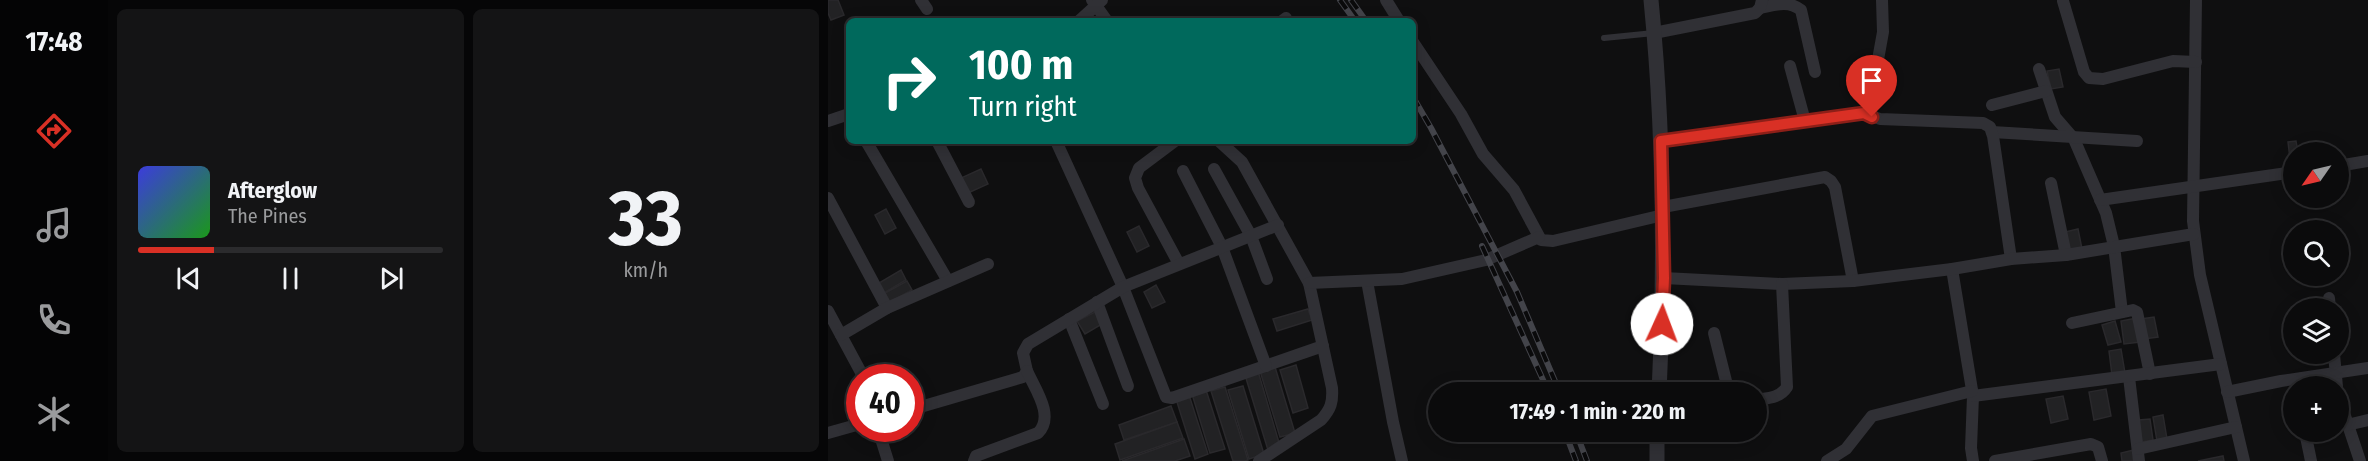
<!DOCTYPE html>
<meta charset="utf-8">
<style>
:root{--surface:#0b0b0c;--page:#141415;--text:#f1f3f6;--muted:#9a9b9d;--line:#2b2b2d;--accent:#d93025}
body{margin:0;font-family:"Fira Sans Condensed",sans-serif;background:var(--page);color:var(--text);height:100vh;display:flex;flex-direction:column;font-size:22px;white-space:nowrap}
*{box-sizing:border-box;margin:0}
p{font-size:20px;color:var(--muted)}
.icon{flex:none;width:33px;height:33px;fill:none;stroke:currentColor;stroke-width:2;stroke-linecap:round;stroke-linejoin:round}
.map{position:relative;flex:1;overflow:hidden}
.sheet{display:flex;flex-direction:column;gap:9px;padding:9px;background:#060607;width:720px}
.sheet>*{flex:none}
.banner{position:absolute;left:18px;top:18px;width:570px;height:126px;border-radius:9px;box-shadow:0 3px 15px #0003,0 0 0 2px var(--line);background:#00695c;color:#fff;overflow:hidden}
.needle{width:39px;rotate:236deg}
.fabs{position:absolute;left:1455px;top:142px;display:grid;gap:12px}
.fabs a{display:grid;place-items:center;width:66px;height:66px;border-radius:50%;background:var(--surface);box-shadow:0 3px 15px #0003,0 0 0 2px var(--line);font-size:30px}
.speed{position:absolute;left:18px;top:364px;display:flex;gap:12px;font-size:30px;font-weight:700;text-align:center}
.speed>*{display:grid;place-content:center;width:78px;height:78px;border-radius:50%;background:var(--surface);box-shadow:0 3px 15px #0003,0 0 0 2px var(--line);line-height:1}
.speed .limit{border:9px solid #d22;background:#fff;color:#111}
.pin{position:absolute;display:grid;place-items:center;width:51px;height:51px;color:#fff;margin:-62px -26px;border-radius:50% 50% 50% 0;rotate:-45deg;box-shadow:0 0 6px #0007}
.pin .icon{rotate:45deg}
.me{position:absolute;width:66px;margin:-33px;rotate:2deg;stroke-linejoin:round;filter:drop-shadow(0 0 4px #0008)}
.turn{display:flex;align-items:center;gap:21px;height:126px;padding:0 24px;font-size:27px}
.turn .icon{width:78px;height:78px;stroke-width:2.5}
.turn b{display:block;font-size:42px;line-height:51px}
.sheet .widget{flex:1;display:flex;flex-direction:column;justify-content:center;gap:9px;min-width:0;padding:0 21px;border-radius:9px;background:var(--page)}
.sheet .dial{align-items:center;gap:0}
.dial b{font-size:78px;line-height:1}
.song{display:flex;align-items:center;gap:18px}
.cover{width:72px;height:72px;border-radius:9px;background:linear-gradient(135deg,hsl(240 70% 55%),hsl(120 70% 35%))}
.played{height:6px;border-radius:3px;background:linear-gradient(90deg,var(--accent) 25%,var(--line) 25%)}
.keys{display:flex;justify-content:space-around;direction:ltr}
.sheet .tiles{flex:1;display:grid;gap:9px;grid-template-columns:repeat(2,1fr)}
.trip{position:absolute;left:600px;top:382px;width:339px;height:60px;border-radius:30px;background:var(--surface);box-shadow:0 3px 15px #0003,0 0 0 2px var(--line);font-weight:700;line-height:60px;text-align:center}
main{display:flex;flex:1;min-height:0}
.menu{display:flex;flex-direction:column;width:108px;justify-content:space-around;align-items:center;background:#040405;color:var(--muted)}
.menu .icon{width:42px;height:42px}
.menu .active{color:var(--accent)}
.menu b{font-size:27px;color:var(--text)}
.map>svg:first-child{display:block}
</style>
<main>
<nav class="menu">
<b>17:48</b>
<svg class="icon active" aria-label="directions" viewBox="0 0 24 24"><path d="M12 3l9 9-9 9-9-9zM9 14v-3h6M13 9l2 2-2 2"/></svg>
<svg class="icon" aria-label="music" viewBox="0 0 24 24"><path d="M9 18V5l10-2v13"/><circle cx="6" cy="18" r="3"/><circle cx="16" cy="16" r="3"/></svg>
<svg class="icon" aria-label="phone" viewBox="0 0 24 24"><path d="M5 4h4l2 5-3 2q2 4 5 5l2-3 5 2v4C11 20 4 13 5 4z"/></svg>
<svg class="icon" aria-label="climate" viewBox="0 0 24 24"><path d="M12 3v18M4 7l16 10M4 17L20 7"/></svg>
</nav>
<section class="sheet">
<div class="tiles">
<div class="widget">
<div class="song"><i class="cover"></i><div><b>Afterglow</b><p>The Pines</p></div></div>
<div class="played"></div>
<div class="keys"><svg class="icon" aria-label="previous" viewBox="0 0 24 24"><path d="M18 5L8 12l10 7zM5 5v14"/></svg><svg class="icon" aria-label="pause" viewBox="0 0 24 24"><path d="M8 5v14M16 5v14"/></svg><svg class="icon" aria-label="next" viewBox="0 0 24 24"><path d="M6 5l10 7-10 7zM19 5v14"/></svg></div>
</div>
<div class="widget dial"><b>33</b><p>km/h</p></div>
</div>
</section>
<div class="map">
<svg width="1540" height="461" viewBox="0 0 1540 461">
<rect width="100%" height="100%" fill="#0f0f10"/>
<g fill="#222224" stroke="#2a292c" stroke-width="1.5">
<path d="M0,0h10l6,15 -13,5 -3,-7z"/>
<path d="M1231,69l4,18 -12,2 -4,-18z"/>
<path d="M1468,141l2,12h-4v15h-3l-3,-26z"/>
<path d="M153,169l7,15 -20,9 -7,-15z"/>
<path d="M58,209l10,19 -11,6 -10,-19z"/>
<path d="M311,226l10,20 -12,6 -10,-20z"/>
<path d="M1250,229l4,20 -13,2 -4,-19z"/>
<path d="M73,270l5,10 -22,13 -5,-10z"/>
<path d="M79,281l5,9 -22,12 -5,-9z"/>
<path d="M328,285l9,17 -13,6 -8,-16z"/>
<path d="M480,309l4,11 -35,11 -4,-12z"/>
<path d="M267,312l7,12 -17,10 -8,-13z"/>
<path d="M1326,317l4,20 -14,2 -3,-20z"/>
<path d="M1309,318l3,24 -16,2 -3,-23z"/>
<path d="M1287,321l6,21 -13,3 -6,-20z"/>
<path d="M1293,349l4,24 -13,2 -3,-24z"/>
<path d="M468,365l12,43 -15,5 -13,-43z"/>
<path d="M447,367l20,66 -15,4 -20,-66z"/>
<path d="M430,371l22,75 -12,4 -23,-75z"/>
<path d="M415,386l21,68 -15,5 -21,-69z"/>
<path d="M397,387l23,73 -3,1h-12l-22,-70z"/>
<path d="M1278,389l5,27 -17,4 -5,-28z"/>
<path d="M378,390l19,59 -15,4 -18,-59z"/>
<path d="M361,395l19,59 -13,5 -19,-60z"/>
<path d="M1235,396l5,23 -17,4 -5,-24z"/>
<path d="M343,406l6,16 -53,18 -5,-15z"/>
<path d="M1335,415l4,24 -10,2 -4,-24z"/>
<path d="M1322,419l3,21 -11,2 -3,-22z"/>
<path d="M349,422l6,16 -63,22 -5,-16z"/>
<path d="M356,439l6,17 -15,5h-53z"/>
<path d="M1306,450l3,11h-15l-1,-8z"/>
<path d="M1395,456l1,5h-26z"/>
</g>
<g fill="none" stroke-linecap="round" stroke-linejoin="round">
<path stroke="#303035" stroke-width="6" d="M776,38l50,-5"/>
<g stroke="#303035" stroke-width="12">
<path d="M93,0l6,9"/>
<path d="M264,0l15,21"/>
<path d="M558,0l13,21"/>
<path d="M1368,0l-3,221 7,54 44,186"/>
<path d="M1235,1l21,71 5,6 14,1 70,-18 23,1"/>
<path d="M932,8c15,-3 28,-8 41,2l14,62"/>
<path d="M251,21l23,-21"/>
<path d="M454,21l4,-3"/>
<path d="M826,33l101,-20 5,-5 2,-8"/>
<path d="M585,42l48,72 22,40 31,36 27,50 12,1 110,-26"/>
<path d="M962,66l15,55"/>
<path d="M1211,69l16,48 19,22 32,74 8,33 8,66"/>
<path d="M1164,105l54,-14"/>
<path d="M1040,115l15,-83 -1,-32"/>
<path d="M0,121l21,-7"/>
<path d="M1164,132l145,9"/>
<path d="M38,141l82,140"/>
<path d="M109,141l32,61"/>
<path d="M228,141l67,146 43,110 6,1 151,-52"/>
<path d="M347,141l-36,27 -4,10 3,10 41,76"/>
<path d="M391,141l23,21 67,121 23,105c1,14 -1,21 -11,32l-62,41"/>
<path d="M833,141l203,-28 16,6 103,4 7,4 3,9 18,123"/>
<path d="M1510,166l30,-5"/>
<path d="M386,169l37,67 16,43"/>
<path d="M355,171l39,76 44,119"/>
<path d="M1223,183l15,72"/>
<path d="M0,198l59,110"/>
<path d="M1272,200l194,-28"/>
<path d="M835,207l162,-30 6,4 4,6 18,94"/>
<path d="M1124,269l21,127 -2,52 2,13"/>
<path d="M836,278l118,6 71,-3 99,-12 59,-10 55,-4 128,-21"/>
<path d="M539,281l26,141 9,39"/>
<path d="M481,283l93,-4 84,-19 53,-23"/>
<path d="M1501,298l1,11"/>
<path d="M269,302l31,84"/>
<path d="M0,311l36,67"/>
<path d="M241,319l34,85"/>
<path d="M1244,323l61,-13 4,2 13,62"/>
<path d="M886,333l15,60"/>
<path d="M13,335l46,-27 101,-44"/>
<path d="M1506,354l3,33"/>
<path d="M1301,377l10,84"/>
<path d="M1399,392l54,-11 87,-13"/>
<path d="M1510,395l22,66"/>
<path d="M1145,396l248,-32"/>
<path d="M928,400c12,-2 24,-2 31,-13l-5,-103"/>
<path d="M82,410l113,-33 4,-6 -4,-18 5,-9 95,-57 155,-62"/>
<path d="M1519,425l21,-5"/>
<path d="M50,429l10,32"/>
<path d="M1477,432l6,29"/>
<path d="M0,433l32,-9"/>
<path d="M1310,449l98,-22"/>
<path d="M146,461l2,-5 62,-23c17,-17 -3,-44 -11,-62"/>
<path d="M999,461l19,-12 26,-33 100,-25"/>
<path d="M1167,461l96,-17 7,3 4,14"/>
</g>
<g stroke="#303035" stroke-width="15">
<path d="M823,0c13,131 14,262 8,393"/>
<path d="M829,461v-29"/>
</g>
<defs>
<g id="rail">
<path d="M512,0l15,21"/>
<path d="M523,0l15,21"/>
<path d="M585,97l18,31 86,164 43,101"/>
<path d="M654,246l67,147"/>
<path d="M737,432l11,29"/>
<path d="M748,432l11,29"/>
</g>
</defs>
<use href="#rail" stroke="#43444a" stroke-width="6"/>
<use href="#rail" stroke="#0a0a0b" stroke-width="4" stroke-dasharray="11" stroke-linecap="butt"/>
</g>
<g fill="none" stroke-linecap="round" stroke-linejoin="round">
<defs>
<path id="route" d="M834,324l2,-46 -3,-137 203,-28 8,4"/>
</defs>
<use href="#route" stroke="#8d1f18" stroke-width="15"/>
<use href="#route" stroke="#d93025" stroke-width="10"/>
</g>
</svg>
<div class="fabs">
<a><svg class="needle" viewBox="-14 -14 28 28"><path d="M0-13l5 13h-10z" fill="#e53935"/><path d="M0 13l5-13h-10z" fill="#9a9b9d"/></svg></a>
<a><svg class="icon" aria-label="search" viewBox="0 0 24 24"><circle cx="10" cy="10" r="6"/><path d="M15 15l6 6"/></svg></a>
<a><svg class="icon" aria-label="layers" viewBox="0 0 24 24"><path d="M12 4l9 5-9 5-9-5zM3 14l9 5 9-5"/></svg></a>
<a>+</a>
</div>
<div class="speed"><div class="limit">40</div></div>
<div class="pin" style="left:1044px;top:117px;background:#d93025"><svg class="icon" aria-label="arrive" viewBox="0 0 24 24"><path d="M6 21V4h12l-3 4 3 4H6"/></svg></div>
<svg class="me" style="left:834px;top:324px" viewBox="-20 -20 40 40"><circle r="19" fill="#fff"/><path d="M0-13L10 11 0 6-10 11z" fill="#d93025"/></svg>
<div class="trip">17:49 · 1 min · 220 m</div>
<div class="banner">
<div class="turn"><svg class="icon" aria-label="right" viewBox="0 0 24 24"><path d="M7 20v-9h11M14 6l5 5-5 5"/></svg><div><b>100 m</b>Turn right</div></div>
</div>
</div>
</main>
